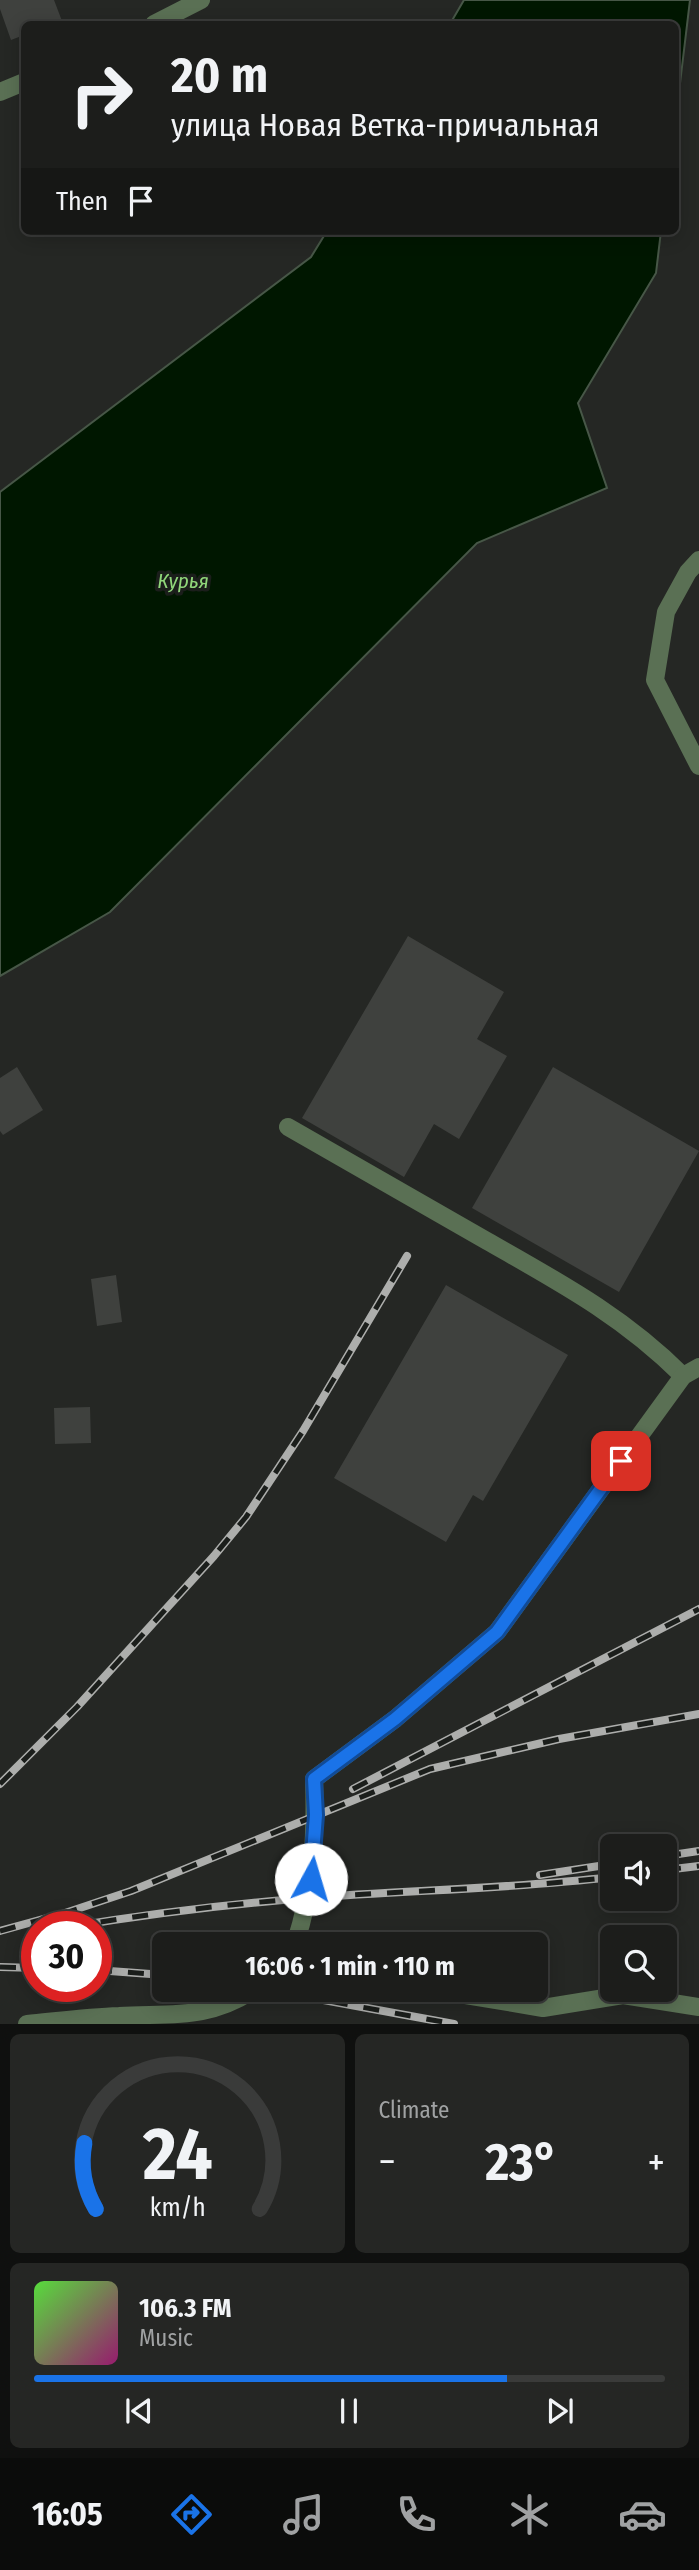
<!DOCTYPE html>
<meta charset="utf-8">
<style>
:root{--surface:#1c1d1b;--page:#252624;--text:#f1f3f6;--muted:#a0a2a3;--line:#3a3b3a;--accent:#1a73e8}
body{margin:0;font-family:"Fira Sans Condensed",sans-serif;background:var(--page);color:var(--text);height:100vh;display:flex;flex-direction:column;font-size:26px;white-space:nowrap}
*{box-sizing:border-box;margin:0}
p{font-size:23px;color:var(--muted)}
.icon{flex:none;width:38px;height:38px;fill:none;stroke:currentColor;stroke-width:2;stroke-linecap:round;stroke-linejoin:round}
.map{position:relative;height:2024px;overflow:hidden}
.side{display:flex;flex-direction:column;gap:10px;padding:10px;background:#0f100f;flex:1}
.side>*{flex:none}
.banner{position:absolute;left:21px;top:21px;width:658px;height:214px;border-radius:10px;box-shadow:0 4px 18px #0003,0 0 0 2px var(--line);background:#1c1d1b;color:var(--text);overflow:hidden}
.buttons{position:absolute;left:600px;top:1834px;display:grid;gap:14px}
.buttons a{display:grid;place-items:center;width:77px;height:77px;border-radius:10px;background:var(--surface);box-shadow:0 4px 18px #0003,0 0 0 2px var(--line);font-size:35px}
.speed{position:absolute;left:21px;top:1911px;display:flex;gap:14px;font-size:35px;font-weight:700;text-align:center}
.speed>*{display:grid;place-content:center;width:91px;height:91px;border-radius:50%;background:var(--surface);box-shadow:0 4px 18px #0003,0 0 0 2px var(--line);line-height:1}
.speed .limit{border:10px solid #d22;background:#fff;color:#111}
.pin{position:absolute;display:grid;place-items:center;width:60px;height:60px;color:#fff;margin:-30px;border-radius:14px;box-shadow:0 4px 10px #0006}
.me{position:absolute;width:77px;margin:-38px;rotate:6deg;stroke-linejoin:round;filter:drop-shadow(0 0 5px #0008)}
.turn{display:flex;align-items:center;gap:24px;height:147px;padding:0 35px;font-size:32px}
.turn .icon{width:91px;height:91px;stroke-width:2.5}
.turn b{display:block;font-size:49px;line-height:60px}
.then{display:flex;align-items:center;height:66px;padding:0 35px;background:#0003;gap:14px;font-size:26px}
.big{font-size:52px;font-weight:700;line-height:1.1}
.side .tile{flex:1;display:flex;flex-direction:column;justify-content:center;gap:10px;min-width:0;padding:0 24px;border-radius:10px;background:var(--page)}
.side .dial{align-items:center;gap:0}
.dial svg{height:182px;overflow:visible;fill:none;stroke:var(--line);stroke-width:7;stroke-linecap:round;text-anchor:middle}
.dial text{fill:var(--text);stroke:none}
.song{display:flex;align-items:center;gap:21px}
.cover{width:84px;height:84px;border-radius:10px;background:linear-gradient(135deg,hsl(110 70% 55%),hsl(320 70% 35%))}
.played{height:7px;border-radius:4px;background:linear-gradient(90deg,var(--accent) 75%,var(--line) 75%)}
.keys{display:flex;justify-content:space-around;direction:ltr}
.heat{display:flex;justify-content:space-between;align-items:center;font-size:38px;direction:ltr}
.side .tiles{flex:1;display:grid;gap:10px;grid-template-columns:1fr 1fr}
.tile:last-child{grid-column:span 2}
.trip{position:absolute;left:152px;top:1932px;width:396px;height:70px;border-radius:10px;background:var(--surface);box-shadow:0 4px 18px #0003,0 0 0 2px var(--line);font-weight:700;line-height:70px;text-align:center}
.dock{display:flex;height:112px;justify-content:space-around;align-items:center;background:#0b0c0b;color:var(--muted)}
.dock .icon{width:49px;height:49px}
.dock .active{color:var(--accent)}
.dock b{font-size:32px;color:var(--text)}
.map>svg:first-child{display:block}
</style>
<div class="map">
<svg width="699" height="2024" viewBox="0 0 699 2024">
<rect width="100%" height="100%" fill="#252724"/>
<g fill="#001700" stroke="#475747" stroke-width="2">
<path d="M464,0h226l-14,117v-93h-226z"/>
<path d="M327,231h334l-5,42 -78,130 29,85 -130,55 -367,369 -110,64v-484l311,-235z"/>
</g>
<g fill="#3f413e">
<path d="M0,0h54l8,21 -9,3h-29v11l-13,5 -11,-31z"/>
<path d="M408,936l96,56 -27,47 30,17 -48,83 -25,-15 -30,53 -102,-59z"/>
<path d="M17,1067l26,43 -40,25 -3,-4v-53z"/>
<path d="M553,1067l146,84 -80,141 -147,-84z"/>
<path d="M116,1275l6,47 -25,4 -6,-47z"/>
<path d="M446,1285l122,70 -85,146 -10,-6 -27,47 -112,-64z"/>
<path d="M90,1407l1,36 -36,1 -1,-36z"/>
</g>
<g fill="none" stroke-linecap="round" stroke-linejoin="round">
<g stroke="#5a7054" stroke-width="18">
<path d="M288,1127c66,38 132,76 199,114 72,41 136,75 196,135"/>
<path d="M435,1990l108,18 80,-13 76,12"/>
</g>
<g stroke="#5a7054" stroke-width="18">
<path d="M154,24l47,-24"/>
<path d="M0,92l24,-10"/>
<path d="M699,560l-11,12 -22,40 -11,68 44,86"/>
<path d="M295,1944c18,-54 21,-108 19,-165l81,-60 102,-87 186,-256 16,-9"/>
<path d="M27,2024c31,-3 61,-7 92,-8 51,-3 89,4 134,-26"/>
</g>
<defs>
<g id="rail">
<path d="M0,1784l77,-77 137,-151 32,-39 57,-86 104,-175"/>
<path d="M353,1789l346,-180"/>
<path d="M665,1856l34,-5"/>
<path d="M665,1870l34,-4"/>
<path d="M540,1875l72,-11"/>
<path d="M69,1927c79,-13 159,-23 239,-29 102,-8 203,-9 304,-21"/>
<path d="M0,1931l65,-18 66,-22 299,-122 129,-30 140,-25"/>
<path d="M0,1967l37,1"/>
<path d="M96,1970l68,5"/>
<path d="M269,1990l185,34"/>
</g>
</defs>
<use href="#rail" stroke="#adaeac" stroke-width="8"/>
<use href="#rail" stroke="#1b1e1b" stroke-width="5" stroke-dasharray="16" stroke-linecap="butt"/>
</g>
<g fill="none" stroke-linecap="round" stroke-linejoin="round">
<defs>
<path id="route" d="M311,1879l5,-64 -2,-36 81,-60 102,-87 124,-171"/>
</defs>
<use href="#route" stroke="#114b97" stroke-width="18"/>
<use href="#route" stroke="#1a73e8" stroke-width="12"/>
</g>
<g text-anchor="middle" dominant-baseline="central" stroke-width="7" stroke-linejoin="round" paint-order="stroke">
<g font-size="21" font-style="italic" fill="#90d67a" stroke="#1b1e1b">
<text x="183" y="581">Курья</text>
</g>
</g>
</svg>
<div class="buttons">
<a><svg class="icon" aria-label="sound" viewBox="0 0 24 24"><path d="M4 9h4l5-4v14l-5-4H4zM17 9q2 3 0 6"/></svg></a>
<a><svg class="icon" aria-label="search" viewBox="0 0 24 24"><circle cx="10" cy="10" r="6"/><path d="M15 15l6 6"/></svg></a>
</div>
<div class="speed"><div class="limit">30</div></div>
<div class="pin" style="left:621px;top:1461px;background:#d93025"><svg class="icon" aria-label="arrive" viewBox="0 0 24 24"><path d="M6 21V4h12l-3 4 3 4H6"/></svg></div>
<svg class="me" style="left:311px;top:1879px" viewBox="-20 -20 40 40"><circle r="19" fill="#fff"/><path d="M0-13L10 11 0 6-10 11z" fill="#1a73e8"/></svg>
<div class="trip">16:06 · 1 min · 110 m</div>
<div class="banner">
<div class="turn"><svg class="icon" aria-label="right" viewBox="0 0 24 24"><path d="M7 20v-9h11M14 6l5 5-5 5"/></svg><div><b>20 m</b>улица Новая Ветка-причальная</div></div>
<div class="then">Then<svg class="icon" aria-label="arrive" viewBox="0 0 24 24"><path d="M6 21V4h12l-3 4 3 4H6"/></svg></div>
</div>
</div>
<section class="side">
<div class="tiles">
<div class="tile dial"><svg viewBox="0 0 100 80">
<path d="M14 69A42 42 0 1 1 86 69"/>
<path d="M14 69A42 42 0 0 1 9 40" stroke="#1a73e8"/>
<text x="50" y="56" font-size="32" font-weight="700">24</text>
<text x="50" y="72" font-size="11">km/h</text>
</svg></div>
<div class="tile"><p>Climate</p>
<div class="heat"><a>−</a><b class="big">23°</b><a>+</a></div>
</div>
<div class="tile">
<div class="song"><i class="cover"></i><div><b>106.3 FM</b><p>Music</p></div></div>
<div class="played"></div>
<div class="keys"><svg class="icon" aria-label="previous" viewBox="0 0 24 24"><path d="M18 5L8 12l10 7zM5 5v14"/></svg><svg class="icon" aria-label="pause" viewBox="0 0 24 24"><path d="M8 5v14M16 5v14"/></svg><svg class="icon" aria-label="next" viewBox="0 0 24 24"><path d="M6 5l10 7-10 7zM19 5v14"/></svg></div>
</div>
</div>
</section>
<nav class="dock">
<b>16:05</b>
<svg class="icon active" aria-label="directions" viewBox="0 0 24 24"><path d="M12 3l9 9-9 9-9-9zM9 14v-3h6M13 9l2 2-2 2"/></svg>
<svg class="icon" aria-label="music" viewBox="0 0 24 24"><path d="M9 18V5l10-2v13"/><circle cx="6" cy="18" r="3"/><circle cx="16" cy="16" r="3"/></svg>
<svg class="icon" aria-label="phone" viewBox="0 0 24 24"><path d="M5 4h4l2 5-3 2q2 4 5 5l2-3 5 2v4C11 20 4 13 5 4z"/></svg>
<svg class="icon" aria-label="climate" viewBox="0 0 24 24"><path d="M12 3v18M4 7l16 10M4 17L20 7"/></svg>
<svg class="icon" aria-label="car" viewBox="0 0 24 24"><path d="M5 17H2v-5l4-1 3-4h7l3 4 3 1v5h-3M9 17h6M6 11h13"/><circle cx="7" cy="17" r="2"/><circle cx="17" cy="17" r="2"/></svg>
</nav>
